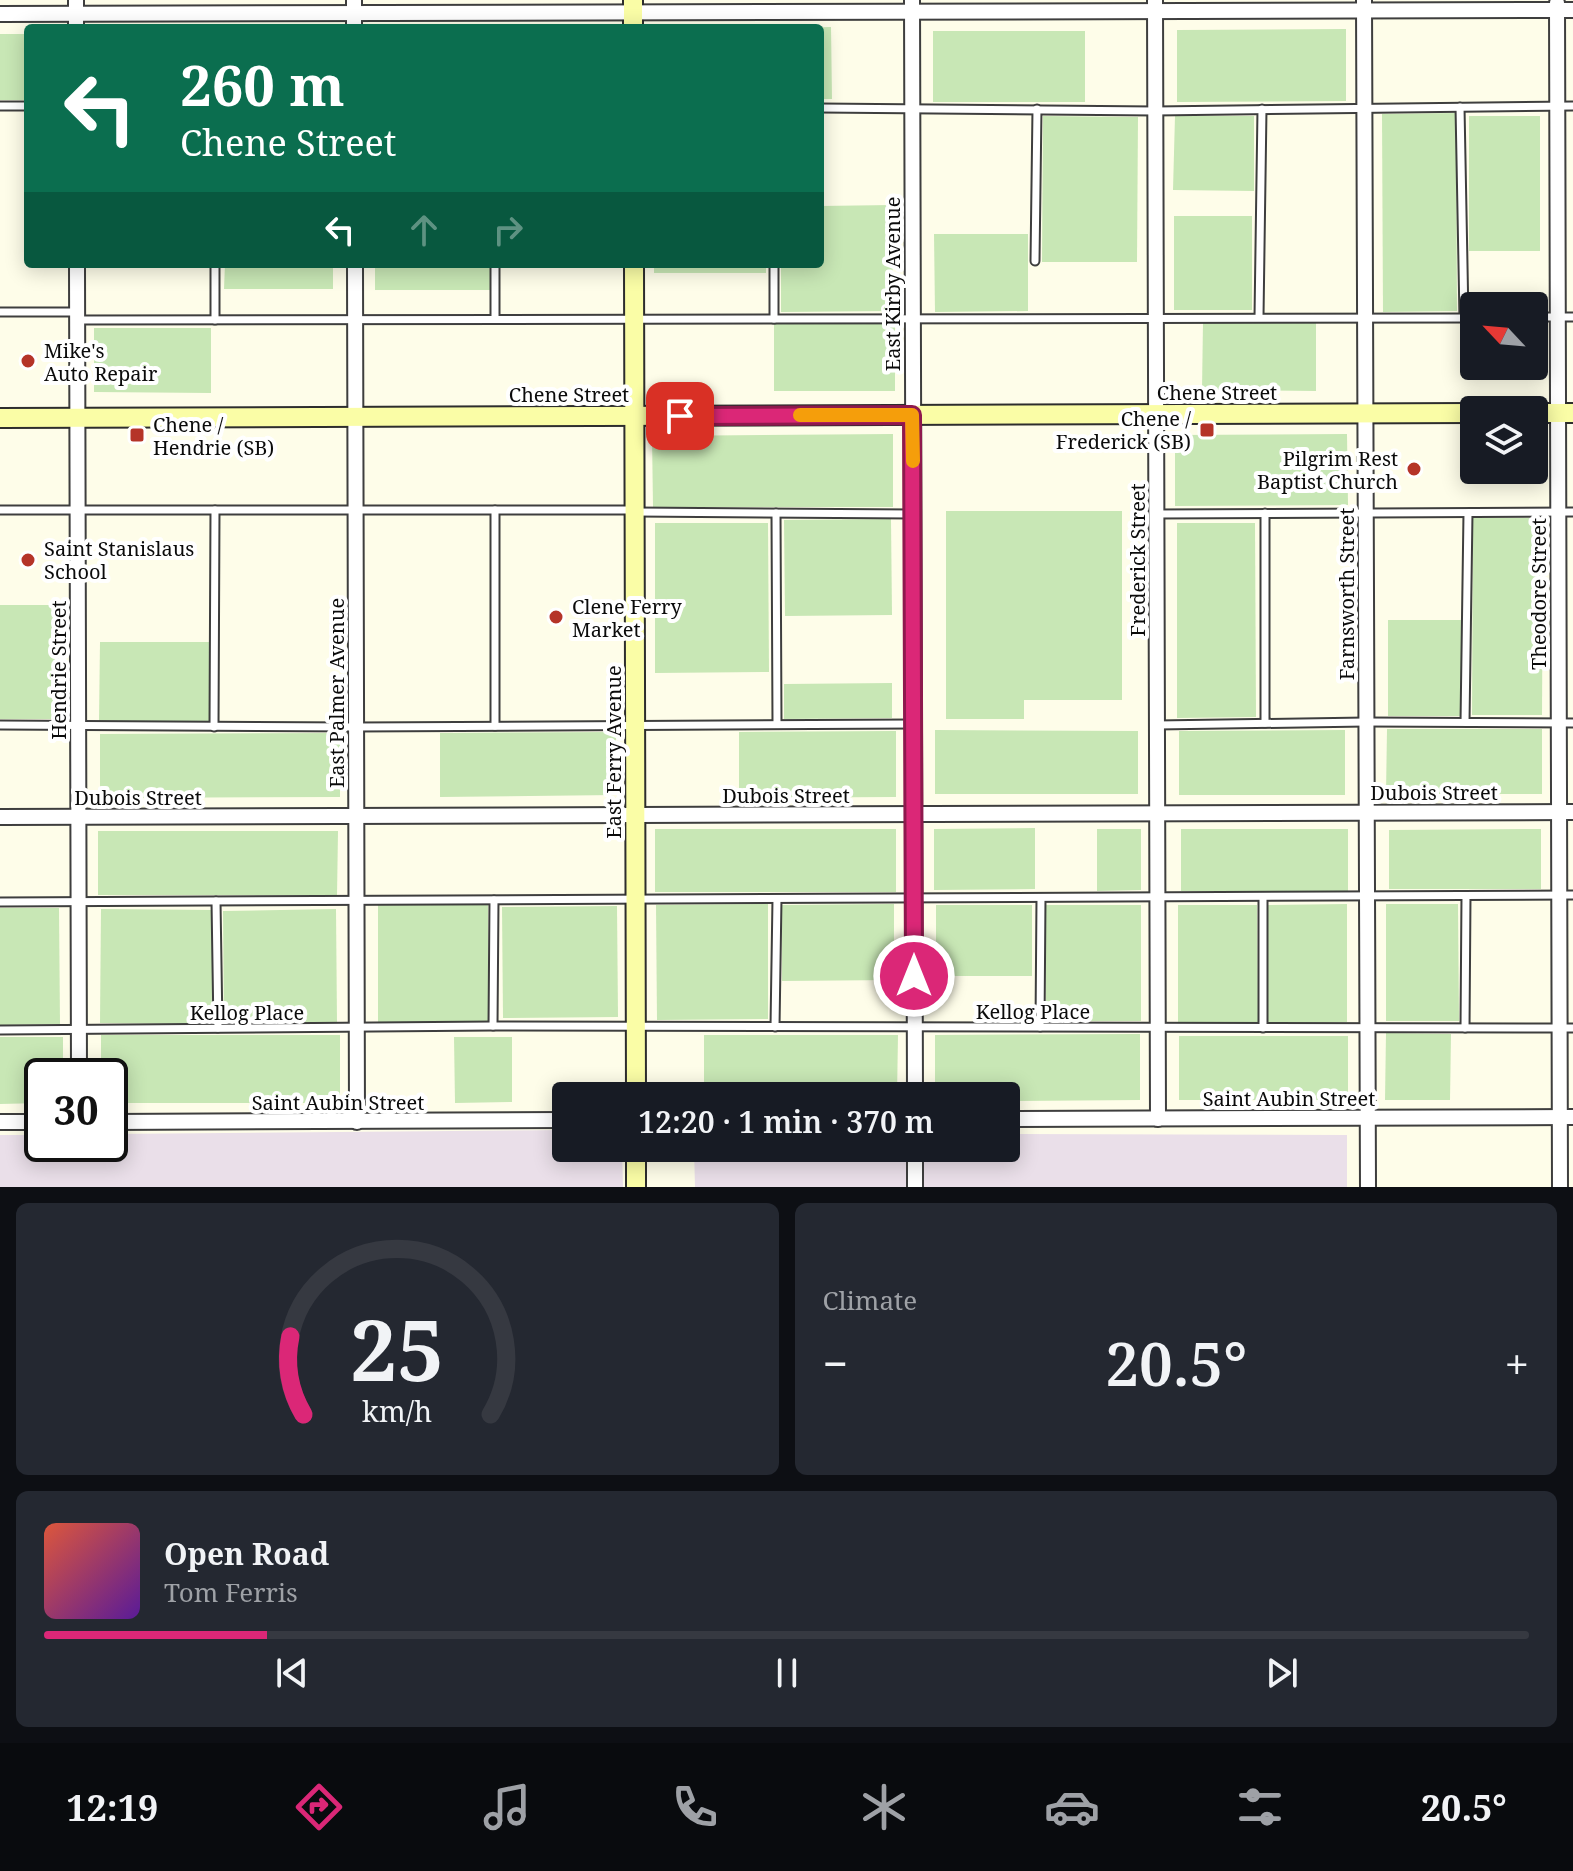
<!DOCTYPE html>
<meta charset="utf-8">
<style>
:root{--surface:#171b24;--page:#242831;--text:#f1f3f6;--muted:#9ea1a6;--line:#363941;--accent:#db2777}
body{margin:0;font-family:"Noto Serif",serif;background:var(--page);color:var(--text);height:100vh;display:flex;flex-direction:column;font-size:30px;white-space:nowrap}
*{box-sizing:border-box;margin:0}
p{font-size:26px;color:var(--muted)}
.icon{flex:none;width:44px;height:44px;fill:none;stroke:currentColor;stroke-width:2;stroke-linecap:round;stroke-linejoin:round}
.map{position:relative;height:1187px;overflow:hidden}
.sheet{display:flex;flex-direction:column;gap:16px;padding:16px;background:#0d0f14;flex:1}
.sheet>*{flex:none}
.top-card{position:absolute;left:24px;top:24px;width:800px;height:244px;border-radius:8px;box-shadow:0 4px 20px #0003;background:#0b6e4f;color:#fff;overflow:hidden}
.needle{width:52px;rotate:296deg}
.buttons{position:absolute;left:1460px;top:292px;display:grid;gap:16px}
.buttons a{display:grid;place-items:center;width:88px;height:88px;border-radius:8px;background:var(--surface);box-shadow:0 4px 20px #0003;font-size:40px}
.speed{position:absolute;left:24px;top:1058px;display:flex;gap:16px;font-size:40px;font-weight:700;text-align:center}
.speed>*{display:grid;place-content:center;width:104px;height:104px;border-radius:50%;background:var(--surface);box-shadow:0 4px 20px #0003;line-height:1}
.speed .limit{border:4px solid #111;border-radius:12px;background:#fff;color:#111}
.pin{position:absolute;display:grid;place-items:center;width:68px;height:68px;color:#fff;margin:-34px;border-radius:16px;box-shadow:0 4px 12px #0006}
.me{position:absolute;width:88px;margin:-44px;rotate:0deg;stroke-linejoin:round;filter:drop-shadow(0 0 6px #0008)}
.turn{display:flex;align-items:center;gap:28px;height:168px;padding:0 24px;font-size:36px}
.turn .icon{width:104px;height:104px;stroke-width:2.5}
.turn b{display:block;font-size:56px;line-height:68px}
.lanes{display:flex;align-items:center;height:76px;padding:0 24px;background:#0003;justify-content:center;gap:40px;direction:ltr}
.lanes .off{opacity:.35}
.big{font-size:60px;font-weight:600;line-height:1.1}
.sheet .widget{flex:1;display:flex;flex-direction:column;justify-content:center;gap:12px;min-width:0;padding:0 28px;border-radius:12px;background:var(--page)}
.sheet .dial{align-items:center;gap:0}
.dial svg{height:208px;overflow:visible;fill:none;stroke:var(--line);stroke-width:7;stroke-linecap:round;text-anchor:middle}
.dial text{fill:var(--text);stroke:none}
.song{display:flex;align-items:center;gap:24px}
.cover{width:96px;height:96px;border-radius:12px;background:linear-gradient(135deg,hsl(10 70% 55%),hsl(270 70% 35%))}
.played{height:8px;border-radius:4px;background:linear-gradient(90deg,var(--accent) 15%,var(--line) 15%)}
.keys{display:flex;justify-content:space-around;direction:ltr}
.heat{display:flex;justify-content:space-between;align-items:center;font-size:44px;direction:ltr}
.sheet .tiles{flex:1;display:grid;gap:16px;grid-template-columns:1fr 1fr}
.widget:last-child{grid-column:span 2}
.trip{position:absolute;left:552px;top:1082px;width:468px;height:80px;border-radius:8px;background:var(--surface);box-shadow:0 4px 20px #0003;font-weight:600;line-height:80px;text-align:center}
.tab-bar{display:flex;height:128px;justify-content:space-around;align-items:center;background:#090b0e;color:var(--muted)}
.tab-bar .icon{width:56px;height:56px}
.tab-bar .active{color:var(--accent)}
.tab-bar b{font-size:36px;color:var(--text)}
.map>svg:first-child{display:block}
</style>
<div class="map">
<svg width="1573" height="1187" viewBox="0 0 1573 1187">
<rect width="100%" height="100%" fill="#fefde9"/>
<g fill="#eadfe9">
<path d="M566,1130v18h56l1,39h-623v-52h42v9h68v-10z"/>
<path d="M1006,1134l341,1v52h-652l-1,-39h312z"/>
</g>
<g fill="#c8e7b5">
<path d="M831,27l1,72h-12v-71h-33z"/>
<path d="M1346,29v72l-169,1v-72z"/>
<rect x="933" y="31" width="152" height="71"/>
<rect x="0" y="34" width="28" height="66"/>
<path d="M1456,113l1,198 -74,1 -1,-198z"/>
<path d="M1043,116l95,1 -1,145h-95z"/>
<path d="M1175,116h79v75l-81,-1z"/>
<rect x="1469" y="116" width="71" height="135"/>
<path d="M892,205l1,106 -112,1v-48h39v-58z"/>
<rect x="1174" y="216" width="78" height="94"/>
<path d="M934,234h94v77l-93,1z"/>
<path d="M225,264h108v25h-109z"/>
<rect x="375" y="264" width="115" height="26"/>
<rect x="654" y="264" width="112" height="9"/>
<path d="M1203,322l113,1v68l-114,-1z"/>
<rect x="774" y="324" width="121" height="67"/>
<path d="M94,328h117v65l-117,-1z"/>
<path d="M893,434v73h-240l-1,-71z"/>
<path d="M1347,434l1,71 -173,1v-71z"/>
<path d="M946,511h176v189h-98v19h-78z"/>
<path d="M1473,518h70l-1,197h-70z"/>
<path d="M891,519l1,96 -107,1 -1,-96z"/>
<path d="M655,523h113l1,149 -114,1z"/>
<path d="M1177,523h78l1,194 -79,1z"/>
<rect x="0" y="605" width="59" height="114"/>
<path d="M1388,620h74l-1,96h-73z"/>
<path d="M100,642h110l-1,80h-110z"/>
<path d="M892,683v35l-108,1v-35z"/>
<path d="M1387,729h155v65h-156z"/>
<path d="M935,730l203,1v63h-203z"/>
<path d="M1345,730v65h-166v-64z"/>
<path d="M896,731v66l-157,1v-66z"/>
<path d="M616,732v63l-176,2v-64z"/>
<path d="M340,733v64l-240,1v-64z"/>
<path d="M1035,828v61l-101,1v-61z"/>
<rect x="655" y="829" width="241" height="63"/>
<path d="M1097,829h44v61l-44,1z"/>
<rect x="1181" y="829" width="167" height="62"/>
<path d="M1541,829v60h-152v-59z"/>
<path d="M98,831h240l-1,64h-239z"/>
<path d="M768,904v115l-111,1 -1,-115z"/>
<path d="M894,904v76l-112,1v-76z"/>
<path d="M1347,904v118l-79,1 -1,-118z"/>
<path d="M1386,904h72l1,117h-73z"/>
<rect x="378" y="905" width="110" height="117"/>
<rect x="936" y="905" width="96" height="71"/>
<rect x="1046" y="905" width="95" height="116"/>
<path d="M1178,905h79l1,117 -80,1z"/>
<path d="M617,906l1,111 -115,1 -1,-111z"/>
<path d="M0,908h59l1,116 -60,1z"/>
<path d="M101,909l112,1 -1,114 -112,-1z"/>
<path d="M336,909l1,113 -113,2 -1,-113z"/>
<path d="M1386,1033l65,1 -1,66h-65z"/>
<path d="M1140,1034v66l-134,1v-5h-71v-61z"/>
<path d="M101,1035h239v68h-230v-27h-9z"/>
<path d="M704,1035h194l-1,61h-193z"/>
<rect x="1179" y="1036" width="169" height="64"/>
<path d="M0,1037h63v39h-21v27l-42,1z"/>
<path d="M454,1037h58v65l-57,1z"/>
</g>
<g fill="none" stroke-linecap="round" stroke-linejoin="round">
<defs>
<g id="lane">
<path d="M0,106h28"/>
<path d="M1460,107l4,211"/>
<path d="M820,108l335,3 418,-5"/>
<path d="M1035,261l2,-152"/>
<path d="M215,264v56"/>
<path d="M774,264v55"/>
<path d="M0,312h77"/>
<path d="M1259,317l3,-208"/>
<path d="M1534,317h39"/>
<path d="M495,318v-54"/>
<path d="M77,320l1397,-2"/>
<path d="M0,510h632"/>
<path d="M495,510v216"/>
<path d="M636,512l277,2"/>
<path d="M776,513l1,211"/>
<path d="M1157,514l416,-2"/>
<path d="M1465,722l3,-209"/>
<path d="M1265,723v-210"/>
<path d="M0,725l356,2 557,-3"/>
<path d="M1157,725l209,-3 207,1"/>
<path d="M214,727l1,-217"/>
<path d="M216,901l2,127"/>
<path d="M0,902l1573,-7"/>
<path d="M493,1026l1,-126"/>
<path d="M775,1027l2,-128"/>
<path d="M1040,1027l1,-129"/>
<path d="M1263,1028v-131"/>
<path d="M1465,1028l1,-132"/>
<path d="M0,1030l493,-4 1080,2"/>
</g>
<g id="street">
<path d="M76,0v28"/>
<path d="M354,0v28"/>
<path d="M912,0l3,1096"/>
<path d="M1155,0l3,1119"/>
<path d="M1364,0l4,1187"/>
<path d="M1557,3l3,1184"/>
<path d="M0,14l1573,-4"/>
<path d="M77,264l2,812"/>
<path d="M355,264l2,858"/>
<path d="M0,817l1573,-5"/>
<path d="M1006,1119l567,-2"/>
<path d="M0,1122h42"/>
<path d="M110,1122l456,-2"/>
<path d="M915,1148v39"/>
</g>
<g id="secondary">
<path d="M633,0v28"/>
<path d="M634,264l2,832"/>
<path d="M1534,413h39"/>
<path d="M0,418l1474,-5"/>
<path d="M636,1187v-39"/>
</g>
</defs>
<use href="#lane" stroke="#3e3e3e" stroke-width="11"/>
<use href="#street" stroke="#3e3e3e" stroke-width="18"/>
<use href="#secondary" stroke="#2d2d2d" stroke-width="22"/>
<use href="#lane" stroke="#fff" stroke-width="7"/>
<use href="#street" stroke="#fff" stroke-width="14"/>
<use href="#secondary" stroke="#fafda6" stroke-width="18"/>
</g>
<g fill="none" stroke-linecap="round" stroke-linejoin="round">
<defs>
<path id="route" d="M680,416l232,-1 2,561"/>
</defs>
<use href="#route" stroke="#8e194d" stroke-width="20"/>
<use href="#route" stroke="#db2777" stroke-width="14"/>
<path stroke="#f59e0b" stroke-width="14" d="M800,415h112l1,46"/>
</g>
<g fill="#b53428" stroke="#fff" stroke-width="3">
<circle cx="28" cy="361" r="8"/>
<rect x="1199" y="422" width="16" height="16" rx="4"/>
<rect x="129" y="427" width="16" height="16" rx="4"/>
<circle cx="1414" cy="469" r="8"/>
<circle cx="28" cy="560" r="8"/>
<circle cx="556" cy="617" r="8"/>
</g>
<g text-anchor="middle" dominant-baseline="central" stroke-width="8" stroke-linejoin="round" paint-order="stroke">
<g font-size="20" fill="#0b0b0b" stroke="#fff">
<text transform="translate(892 284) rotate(-90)">East Kirby Avenue</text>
<text x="1217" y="392">Chene Street</text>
<text x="569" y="394">Chene Street</text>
<text transform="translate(1137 560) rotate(-90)">Frederick Street</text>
<text transform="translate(1346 594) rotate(-90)">Farnsworth Street</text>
<text transform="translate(1538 594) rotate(-90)">Theodore Street</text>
<text transform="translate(58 670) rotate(-90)">Hendrie Street</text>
<text transform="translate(336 693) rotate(-90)">East Palmer Avenue</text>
<text transform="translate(613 752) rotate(-90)">East Ferry Avenue</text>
<text x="1434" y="792">Dubois Street</text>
<text x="786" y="795">Dubois Street</text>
<text x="138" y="797">Dubois Street</text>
<text x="1033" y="1011">Kellog Place</text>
<text x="247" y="1012">Kellog Place</text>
<text x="1289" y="1098">Saint Aubin Street</text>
<text x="338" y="1102">Saint Aubin Street</text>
</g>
<g font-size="20" fill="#0b0b0b" stroke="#fff" text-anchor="start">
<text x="44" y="350">Mike's<tspan x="44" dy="23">Auto Repair</tspan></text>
<text x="1191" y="418" text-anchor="end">Chene /<tspan x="1191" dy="23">Frederick (SB)</tspan></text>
<text x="153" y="424">Chene /<tspan x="153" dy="23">Hendrie (SB)</tspan></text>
<text x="1398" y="458" text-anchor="end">Pilgrim Rest<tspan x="1398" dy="23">Baptist Church</tspan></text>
<text x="44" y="548">Saint Stanislaus<tspan x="44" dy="23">School</tspan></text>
<text x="572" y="606">Clene Ferry<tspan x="572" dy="23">Market</tspan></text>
</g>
</g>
</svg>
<div class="buttons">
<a><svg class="needle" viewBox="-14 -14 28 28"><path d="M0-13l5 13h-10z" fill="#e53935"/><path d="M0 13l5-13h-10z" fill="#9ea1a6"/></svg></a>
<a><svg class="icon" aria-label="layers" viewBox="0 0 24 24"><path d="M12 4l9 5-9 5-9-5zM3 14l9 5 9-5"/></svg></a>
</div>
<div class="speed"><div class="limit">30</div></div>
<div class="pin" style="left:680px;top:416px;background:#d93025"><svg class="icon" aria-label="arrive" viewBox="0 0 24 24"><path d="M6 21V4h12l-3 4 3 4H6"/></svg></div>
<svg class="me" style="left:914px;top:976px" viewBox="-20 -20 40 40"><circle r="17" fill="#db2777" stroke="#fff" stroke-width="3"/><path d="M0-11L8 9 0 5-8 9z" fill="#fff"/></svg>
<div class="trip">12:20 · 1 min · 370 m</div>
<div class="top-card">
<div class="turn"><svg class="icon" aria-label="left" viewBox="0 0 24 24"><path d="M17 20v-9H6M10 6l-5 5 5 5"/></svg><div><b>260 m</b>Chene Street</div></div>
<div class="lanes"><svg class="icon" aria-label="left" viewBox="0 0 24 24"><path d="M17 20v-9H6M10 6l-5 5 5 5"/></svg><svg class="icon off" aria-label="ahead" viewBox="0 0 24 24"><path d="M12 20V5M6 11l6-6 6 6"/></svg><svg class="icon off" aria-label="right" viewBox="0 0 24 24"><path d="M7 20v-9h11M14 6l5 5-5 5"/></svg></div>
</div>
</div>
<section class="sheet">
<div class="tiles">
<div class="widget dial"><svg viewBox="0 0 100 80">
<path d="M14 69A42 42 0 1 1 86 69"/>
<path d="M14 69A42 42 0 0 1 9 39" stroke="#db2777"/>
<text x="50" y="56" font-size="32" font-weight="700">25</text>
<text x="50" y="72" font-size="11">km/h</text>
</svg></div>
<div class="widget"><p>Climate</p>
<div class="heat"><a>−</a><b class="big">20.5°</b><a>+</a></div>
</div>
<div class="widget">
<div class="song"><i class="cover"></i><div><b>Open Road</b><p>Tom Ferris</p></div></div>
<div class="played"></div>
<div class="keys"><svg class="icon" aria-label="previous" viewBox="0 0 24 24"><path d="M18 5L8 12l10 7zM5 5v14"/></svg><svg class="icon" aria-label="pause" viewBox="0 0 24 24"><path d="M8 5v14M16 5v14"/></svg><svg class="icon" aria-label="next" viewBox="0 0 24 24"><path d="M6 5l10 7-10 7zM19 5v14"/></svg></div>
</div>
</div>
</section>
<nav class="tab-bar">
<b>12:19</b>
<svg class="icon active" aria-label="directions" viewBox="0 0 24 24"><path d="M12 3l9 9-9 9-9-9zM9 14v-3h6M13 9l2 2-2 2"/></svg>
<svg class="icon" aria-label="music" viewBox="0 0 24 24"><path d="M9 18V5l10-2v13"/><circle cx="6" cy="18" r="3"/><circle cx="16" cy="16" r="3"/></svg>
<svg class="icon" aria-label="phone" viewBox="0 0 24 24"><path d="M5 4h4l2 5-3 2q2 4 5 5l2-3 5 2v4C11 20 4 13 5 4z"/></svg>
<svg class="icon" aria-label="climate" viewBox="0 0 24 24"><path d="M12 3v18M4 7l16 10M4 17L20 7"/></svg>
<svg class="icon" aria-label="car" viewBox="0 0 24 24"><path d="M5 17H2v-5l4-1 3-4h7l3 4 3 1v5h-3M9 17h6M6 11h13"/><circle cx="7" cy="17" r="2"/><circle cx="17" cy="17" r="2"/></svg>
<svg class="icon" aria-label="filters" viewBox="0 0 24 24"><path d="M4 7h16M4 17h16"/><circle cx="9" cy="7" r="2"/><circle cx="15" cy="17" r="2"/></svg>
<b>20.5°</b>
</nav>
